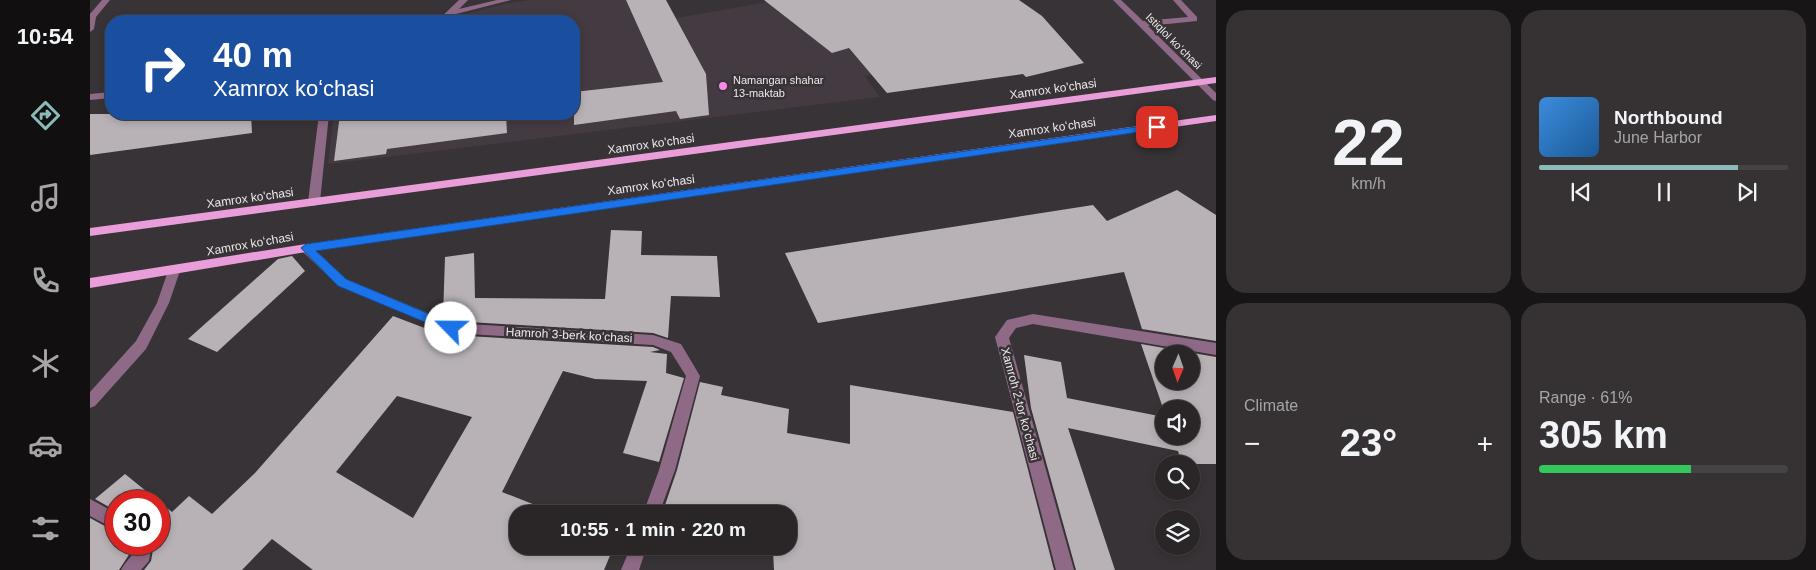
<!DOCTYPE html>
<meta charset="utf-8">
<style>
:root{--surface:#2a2628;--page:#363234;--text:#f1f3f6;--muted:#a5a5a8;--line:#464345;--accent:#8bbbb9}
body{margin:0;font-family:Arial,sans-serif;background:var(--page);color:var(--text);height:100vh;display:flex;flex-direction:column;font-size:19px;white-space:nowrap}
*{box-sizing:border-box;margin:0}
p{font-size:16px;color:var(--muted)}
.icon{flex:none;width:28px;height:28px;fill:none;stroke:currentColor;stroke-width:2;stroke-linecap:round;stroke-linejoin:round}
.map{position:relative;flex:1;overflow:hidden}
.side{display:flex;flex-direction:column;gap:10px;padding:10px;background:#171516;width:600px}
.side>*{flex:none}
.top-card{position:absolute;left:15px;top:15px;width:475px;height:105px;border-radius:20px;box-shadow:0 2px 8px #0003,0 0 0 1px var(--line);background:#1a4fa0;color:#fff;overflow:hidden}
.needle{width:32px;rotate:182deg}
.controls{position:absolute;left:1065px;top:345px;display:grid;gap:10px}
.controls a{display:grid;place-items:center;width:45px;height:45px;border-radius:50%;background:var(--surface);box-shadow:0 2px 8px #0003,0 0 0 1px var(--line);font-size:25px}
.speed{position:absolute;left:15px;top:490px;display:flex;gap:10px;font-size:25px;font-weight:700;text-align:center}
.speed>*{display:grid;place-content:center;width:65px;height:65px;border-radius:50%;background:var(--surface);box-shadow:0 2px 8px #0003,0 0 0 1px var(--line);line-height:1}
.speed .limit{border:8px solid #d22;background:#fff;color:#111}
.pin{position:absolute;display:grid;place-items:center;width:42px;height:42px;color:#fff;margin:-21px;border-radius:10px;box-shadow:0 2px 8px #0006}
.me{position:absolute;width:55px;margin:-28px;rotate:293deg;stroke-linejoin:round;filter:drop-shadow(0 0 4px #0008)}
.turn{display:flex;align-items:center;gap:18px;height:105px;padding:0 25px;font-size:22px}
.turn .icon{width:65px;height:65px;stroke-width:2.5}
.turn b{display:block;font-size:35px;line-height:42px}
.big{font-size:38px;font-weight:600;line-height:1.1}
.side .card{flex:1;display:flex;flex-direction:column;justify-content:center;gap:8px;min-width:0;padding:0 18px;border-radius:20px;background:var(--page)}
.side .dial{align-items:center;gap:0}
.dial b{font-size:65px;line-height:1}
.song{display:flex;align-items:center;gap:15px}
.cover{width:60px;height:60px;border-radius:8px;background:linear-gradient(135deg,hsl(210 70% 55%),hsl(210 70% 35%))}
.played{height:5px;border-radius:2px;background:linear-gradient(90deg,var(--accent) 80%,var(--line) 80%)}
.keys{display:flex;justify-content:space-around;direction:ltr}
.heat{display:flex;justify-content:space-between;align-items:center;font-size:28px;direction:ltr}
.charge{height:8px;border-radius:4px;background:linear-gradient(90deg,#34c759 61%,var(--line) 0)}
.side .tiles{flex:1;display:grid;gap:10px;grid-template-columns:repeat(2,1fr)}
.trip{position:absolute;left:419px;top:505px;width:288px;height:50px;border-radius:20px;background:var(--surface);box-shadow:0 2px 8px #0003,0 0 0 1px var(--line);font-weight:600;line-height:50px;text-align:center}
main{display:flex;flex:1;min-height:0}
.dock{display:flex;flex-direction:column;width:90px;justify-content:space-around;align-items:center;background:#110f10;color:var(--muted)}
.dock .icon{width:35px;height:35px}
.dock .selected{color:var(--accent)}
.dock b{font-size:22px;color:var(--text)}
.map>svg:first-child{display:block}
</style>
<main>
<nav class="dock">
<b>10:54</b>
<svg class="icon selected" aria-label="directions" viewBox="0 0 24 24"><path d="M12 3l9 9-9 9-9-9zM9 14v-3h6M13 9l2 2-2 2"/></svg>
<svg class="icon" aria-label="music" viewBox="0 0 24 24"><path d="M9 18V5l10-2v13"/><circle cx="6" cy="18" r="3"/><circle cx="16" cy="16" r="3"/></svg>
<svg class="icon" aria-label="phone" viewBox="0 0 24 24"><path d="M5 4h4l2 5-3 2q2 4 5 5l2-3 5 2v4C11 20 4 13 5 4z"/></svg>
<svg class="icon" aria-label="climate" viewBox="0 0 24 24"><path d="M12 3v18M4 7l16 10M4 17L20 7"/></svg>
<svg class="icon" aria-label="car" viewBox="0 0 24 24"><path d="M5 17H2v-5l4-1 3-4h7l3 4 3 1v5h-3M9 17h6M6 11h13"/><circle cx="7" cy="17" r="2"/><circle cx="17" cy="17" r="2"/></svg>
<svg class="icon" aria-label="filters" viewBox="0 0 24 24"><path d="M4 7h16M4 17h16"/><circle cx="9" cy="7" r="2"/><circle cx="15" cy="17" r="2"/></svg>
</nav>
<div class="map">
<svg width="1126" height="570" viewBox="0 0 1126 570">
<rect width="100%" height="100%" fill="#383336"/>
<path fill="#443a42" d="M439,0h115l10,22 118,-21 126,69 -33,6 15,21 -552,67 6,-50h240v-93h-117l9,-7 38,-10z"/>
<g fill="#b8b2b6" fill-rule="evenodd">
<path d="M536,0h40l40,74 3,41 -29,4 -4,-8 -102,14v-33l89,-10z"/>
<path d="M674,0h255l23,16 42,47 -58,14 -3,-3 -136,19 -38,-45 -17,5z"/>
<path d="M0,114h161l1,19 -162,22z"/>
<path d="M250,114h166l1,19 -120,16 -1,5 -52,7z"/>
<path d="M1087,190l39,25v126l-74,-12 -18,-57 -306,51 -33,-70 308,-48 14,16z"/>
<path d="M521,230l31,1 -1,24 76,1 3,41 -49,-1 -3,42 -15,-5 -201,-12 -9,-4 2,-60 29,-4 1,45 130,1z"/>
<path d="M202,256l13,15 -88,81 -29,-13 90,-80z"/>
<path d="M303,316l50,19v-3l8,3 202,12 7,3 -10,2 17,2 -1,19 18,5 -25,84 -36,-9 24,-72 -52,-2 -32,-8 -61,121 56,22h-40v32h96l-10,24h-291l-41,-31 -30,31h-98l7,-9 3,-17h5v-43h-43v10l-21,-12 30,-25 47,38 17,-16 23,18 43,-41zM307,396l75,21 -59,101 -77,-46z"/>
<path d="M1051,344l75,13v107h-34l-4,-13 -110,-23 47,142h-39l-45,-162 -7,-53 37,7 6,36 97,19v19h27v-27h-27v2zM1074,354h27v27h-27z"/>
<path d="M610,382l23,5 -2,8 68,14 -2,24 63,11v-59l163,27 41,158h-280l-1,-19 -44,-5h59v-32h-126l15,-44z"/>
<path d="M0,518l26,14v12h18l-2,6 -13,20h-29z"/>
</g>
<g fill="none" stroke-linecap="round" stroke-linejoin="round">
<g fill="#8f6a87" fill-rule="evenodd">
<path d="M12,0h8l-14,17 -2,12 -4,3v-18z"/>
<path d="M369,0h9l-9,9 38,-9h14l-59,15 -6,6h-9z"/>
<path d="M1023,0h8l22,21 45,-4 -15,-17h8l16,17v4l-49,5 68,67v8l-3,-1z"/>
<path d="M21,92v6l-21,2v-6z"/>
<path d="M229,114h10l-9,88 -6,4 -6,-4z"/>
<path d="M216,244l4,1 36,34 106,44 201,12 28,9 19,32 -25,94 -16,44h-16l16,-44 27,-94 -15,-24 -18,-7 -202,-12 -113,-48 -36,-34 -2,-3z"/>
<path d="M84,266l4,2 2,3 -11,32 -23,46 -51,57 -5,2v-16l46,-51 21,-38 11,-32 2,-3z"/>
<path d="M943,314l183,29v12l-183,-31 -17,4 -7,10 65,232h-18l-61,-233 12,-17z"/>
<path d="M0,499l26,14v17l-26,-14z"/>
<path d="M46,544h16l-3,17 -8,9h-20c5,-10 14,-15 15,-26z"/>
<path d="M541,546h16l-8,24h-18z"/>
</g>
<g fill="#e99dd9" fill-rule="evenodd">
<path d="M1126,77v6l-1126,153v-8z"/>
<path d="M1126,115v6l-910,131 -216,36v-10l216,-34z"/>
</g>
</g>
<path fill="#1a73e8" stroke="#114b97" d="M1067,124l4,3 -1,2 -844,122 30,28 109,46 2,3 -2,3 -4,2 -113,-47 -37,-38 5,-4z"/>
<circle fill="#fb87e6" stroke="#383336" stroke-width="2" cx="633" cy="86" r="5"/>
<g text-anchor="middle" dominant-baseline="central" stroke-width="5" stroke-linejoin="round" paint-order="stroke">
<g font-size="11" fill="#ece9eb" stroke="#383336">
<text transform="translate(1084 41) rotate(45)">Istiqlol koʻchasi</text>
</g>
<g font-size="11" fill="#ece9eb" stroke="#383336" text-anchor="start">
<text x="643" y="80">Namangan shahar<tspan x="643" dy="13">13-maktab</tspan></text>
</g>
<g font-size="12" fill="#ece9eb" stroke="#383336">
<text transform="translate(963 89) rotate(-8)">Xamrox ko'chasi</text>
<text transform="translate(962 128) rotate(-8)">Xamrox koʻchasi</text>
<text transform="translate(561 144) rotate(-8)">Xamrox ko'chasi</text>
<text transform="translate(561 185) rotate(-8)">Xamrox koʻchasi</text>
<text transform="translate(160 198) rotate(-8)">Xamrox ko'chasi</text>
<text transform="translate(160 244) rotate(-10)">Xamrox koʻchasi</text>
<text transform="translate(479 335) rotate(3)">Hamroh 3-berk koʻchasi</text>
<text transform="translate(930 404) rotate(75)">Xamroh 2-tor koʻchasi</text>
</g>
</g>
</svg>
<div class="controls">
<a><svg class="needle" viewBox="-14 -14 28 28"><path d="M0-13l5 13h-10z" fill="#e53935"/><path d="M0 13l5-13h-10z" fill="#a5a5a8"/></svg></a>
<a><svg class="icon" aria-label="sound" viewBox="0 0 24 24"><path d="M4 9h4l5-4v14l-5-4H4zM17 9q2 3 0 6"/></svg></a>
<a><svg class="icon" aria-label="search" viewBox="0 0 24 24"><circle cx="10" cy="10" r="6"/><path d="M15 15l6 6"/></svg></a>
<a><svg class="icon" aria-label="layers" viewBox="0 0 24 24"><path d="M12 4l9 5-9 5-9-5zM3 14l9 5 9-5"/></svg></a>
</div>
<div class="speed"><div class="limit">30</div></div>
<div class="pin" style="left:1067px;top:127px;background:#d93025"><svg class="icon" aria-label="arrive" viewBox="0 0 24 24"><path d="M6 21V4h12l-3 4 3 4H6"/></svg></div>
<svg class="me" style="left:361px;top:328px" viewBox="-20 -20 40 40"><circle r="19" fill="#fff"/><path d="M0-13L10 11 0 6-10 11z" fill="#1a73e8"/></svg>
<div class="trip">10:55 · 1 min · 220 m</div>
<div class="top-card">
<div class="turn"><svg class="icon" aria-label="right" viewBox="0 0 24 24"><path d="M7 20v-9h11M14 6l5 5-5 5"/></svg><div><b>40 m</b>Xamrox koʻchasi</div></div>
</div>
</div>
<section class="side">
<div class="tiles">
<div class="card dial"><b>22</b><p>km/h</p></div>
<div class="card">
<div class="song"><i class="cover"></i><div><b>Northbound</b><p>June Harbor</p></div></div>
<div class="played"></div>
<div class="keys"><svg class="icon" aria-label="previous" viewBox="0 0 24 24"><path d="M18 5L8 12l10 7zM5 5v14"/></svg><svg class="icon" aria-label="pause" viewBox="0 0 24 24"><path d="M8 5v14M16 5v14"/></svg><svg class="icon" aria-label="next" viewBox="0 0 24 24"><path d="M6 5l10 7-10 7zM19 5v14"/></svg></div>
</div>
<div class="card"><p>Climate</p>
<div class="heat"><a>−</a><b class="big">23°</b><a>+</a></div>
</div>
<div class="card"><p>Range · 61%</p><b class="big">305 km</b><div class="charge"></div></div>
</div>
</section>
</main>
